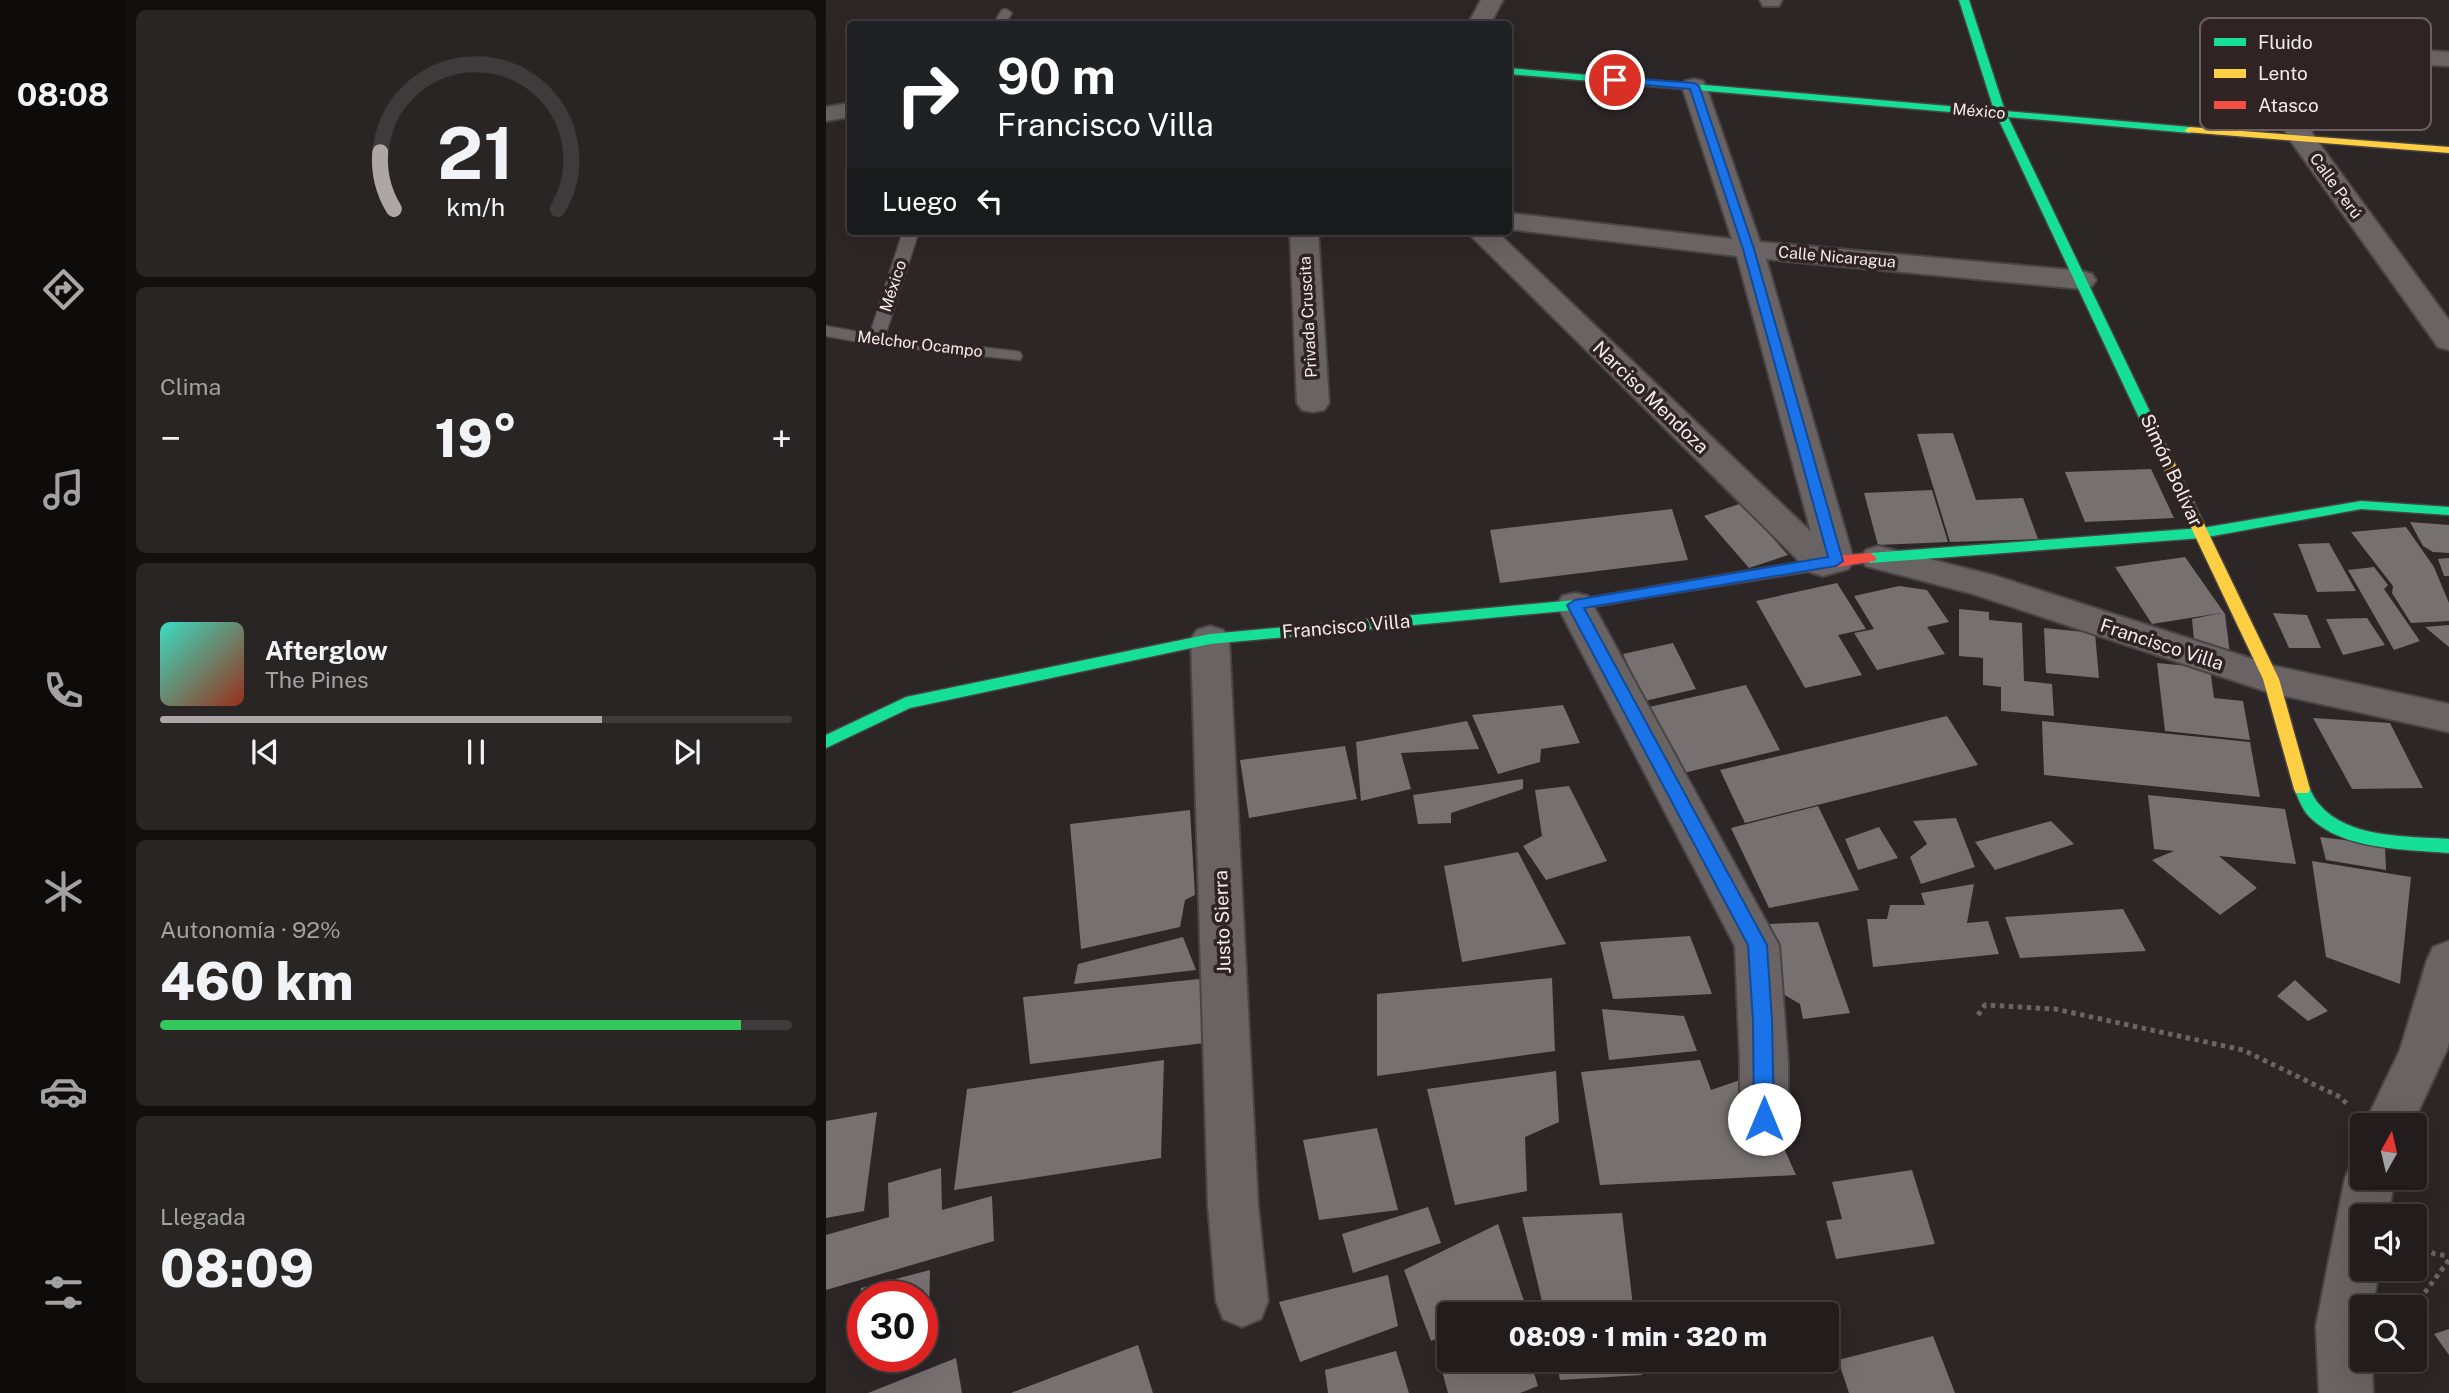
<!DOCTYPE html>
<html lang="es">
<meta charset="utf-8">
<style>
:root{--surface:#221c1c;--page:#2a2525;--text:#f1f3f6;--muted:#a2a1a3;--line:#3f3a3b;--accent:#aea6a6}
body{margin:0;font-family:"Public Sans",sans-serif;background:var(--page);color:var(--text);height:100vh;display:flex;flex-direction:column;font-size:26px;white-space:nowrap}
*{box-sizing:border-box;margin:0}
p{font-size:23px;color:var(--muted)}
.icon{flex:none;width:38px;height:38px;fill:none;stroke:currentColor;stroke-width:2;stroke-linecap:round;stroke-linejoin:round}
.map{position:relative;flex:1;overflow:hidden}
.sheet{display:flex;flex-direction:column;gap:10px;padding:10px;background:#130f0f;width:700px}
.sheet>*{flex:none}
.guide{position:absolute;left:21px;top:21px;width:665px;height:214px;border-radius:7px;box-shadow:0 7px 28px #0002,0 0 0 2px var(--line);background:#202124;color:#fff;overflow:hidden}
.needle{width:46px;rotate:8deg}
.controls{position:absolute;left:1524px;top:1113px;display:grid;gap:14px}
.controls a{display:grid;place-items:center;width:77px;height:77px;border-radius:7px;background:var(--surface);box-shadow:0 7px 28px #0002,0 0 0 2px var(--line);font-size:35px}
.speed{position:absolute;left:21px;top:1281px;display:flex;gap:14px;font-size:35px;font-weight:700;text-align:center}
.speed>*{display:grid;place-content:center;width:91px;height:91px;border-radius:50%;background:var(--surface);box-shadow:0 7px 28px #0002,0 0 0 2px var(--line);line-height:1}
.speed .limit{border:10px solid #d22;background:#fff;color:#111}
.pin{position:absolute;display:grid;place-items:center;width:60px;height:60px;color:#fff;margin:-30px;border:4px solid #fff;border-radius:50%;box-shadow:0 2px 7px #0007}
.me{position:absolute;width:77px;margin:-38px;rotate:0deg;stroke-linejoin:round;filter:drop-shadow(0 0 5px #0008)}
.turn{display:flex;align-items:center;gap:24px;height:147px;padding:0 35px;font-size:32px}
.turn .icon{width:91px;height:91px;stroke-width:2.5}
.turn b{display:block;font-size:49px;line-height:60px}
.then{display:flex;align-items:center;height:66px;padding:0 35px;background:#0003;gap:14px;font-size:26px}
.big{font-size:52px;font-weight:800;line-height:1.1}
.sheet .tile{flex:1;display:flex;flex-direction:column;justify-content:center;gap:10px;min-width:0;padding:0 24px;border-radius:10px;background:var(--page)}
.sheet .dial{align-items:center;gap:0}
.dial svg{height:182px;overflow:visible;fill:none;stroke:var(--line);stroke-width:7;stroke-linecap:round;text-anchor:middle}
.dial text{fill:var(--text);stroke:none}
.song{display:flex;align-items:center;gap:21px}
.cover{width:84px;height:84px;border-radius:10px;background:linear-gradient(135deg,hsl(170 70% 55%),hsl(10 70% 35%))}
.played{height:7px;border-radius:4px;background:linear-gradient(90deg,var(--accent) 70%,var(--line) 70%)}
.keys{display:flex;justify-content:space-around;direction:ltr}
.heat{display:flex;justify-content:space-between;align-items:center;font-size:38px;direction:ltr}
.charge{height:10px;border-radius:5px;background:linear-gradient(90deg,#34c759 92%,var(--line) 0)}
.trip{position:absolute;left:611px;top:1302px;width:402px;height:70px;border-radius:7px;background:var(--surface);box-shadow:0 7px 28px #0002,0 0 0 2px var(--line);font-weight:800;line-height:70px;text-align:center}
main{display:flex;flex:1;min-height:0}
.tabs{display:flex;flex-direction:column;width:126px;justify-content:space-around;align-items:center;background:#0e0b0b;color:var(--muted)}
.tabs .icon{width:49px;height:49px}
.tabs .selected{color:var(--accent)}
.tabs b{font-size:32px;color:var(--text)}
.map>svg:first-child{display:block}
</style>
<main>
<nav class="tabs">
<b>08:08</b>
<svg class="icon selected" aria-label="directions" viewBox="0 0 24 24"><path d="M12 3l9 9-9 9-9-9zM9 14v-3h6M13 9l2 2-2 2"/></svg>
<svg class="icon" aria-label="music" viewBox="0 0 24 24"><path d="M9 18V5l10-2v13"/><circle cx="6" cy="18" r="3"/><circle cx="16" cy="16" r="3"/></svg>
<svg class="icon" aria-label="phone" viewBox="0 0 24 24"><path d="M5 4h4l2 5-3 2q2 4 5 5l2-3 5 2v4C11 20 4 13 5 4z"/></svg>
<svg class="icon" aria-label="climate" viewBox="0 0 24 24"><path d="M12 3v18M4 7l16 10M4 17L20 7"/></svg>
<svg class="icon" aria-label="car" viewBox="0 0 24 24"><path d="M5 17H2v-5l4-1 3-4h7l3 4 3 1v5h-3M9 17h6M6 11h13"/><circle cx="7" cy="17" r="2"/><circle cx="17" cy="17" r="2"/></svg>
<svg class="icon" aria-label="filters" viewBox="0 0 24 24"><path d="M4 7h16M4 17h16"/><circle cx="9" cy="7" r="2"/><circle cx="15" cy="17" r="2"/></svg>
</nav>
<section class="sheet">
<div class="tile dial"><svg viewBox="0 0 100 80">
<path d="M14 69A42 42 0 1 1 86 69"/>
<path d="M14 69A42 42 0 0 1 8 44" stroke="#aea6a6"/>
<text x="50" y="56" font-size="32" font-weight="700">21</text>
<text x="50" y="72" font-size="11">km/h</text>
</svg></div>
<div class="tile"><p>Clima</p>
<div class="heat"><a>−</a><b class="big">19°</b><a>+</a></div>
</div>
<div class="tile">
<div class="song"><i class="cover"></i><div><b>Afterglow</b><p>The Pines</p></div></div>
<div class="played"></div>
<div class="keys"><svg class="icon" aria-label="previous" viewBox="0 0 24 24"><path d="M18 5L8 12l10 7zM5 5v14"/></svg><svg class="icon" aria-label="pause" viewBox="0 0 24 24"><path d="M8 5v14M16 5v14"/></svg><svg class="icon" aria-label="next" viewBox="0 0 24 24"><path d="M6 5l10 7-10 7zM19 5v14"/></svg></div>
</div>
<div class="tile"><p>Autonomía · 92%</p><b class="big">460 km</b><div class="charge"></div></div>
<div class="tile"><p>Llegada</p><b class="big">08:09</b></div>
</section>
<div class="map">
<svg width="1623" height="1393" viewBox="0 0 1623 1393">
<rect width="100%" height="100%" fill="#2d2626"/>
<g fill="#767070">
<path d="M1127,433l23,67 47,-2 15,41 -88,3 -33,-108z"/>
<path d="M1325,469l23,49 -89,4 -20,-50z"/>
<path d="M1106,490l16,52 -70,3 -14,-52z"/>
<path d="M916,503l46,52 -39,13 -45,-52z"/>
<path d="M846,509l16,51 -188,23 -10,-53z"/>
<path d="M1584,522l39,3v28l-16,-1 -10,-6z"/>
<path d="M1580,527l28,40 15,36v18l-38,2 -19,-30 1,-7 -42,-54z"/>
<path d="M1503,543l27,48 -39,1 -19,-48z"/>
<path d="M1359,557l40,57 5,40 -35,-4 -3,-31 29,-6 -69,11 -37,-57z"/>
<path d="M1623,558v18h-5l-6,-17z"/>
<path d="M1548,567l14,18 -4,4 36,52 -26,9 -46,-80z"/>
<path d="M1011,583l29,46 -28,6 24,40 -57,13 -49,-87z"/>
<path d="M1073,586l28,4 22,32 -22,5 18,27 -68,16 -23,-37 20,-4 -20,-33z"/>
<path d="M1133,609l30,3v8l33,3 2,58 28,3 2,32 -53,-5v-24l-18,-2v-27l-24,-2z"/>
<path d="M1447,613l34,2 14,33h-32z"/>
<path d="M1541,618l18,27 -42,10 -17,-36z"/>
<path d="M1623,625v22l-24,-20z"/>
<path d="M1218,628l51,5 4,45 -53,-5z"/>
<path d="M847,643l23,46 -51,12 -22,-47z"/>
<path d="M1331,663l53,5 4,30 29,3 7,39 -85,-9z"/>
<path d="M920,685l34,65 -101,24 -30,-67z"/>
<path d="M737,705l17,38 -39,6 -1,13 -42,12 -26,-59z"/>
<path d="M1121,716l31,49 -233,58 -25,-53z"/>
<path d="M1487,718l77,5 33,65 -71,1z"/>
<path d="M641,721l12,28 -78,4 10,36 -50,12 -5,-59z"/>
<path d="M1216,721l208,21 10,55 -216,-22z"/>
<path d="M519,746l12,53 -108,19 -9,-58z"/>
<path d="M697,779v10l-72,24v10l-33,1 -5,-29z"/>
<path d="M743,786l38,75 -61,19 -23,-34 19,-10 -7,-46z"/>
<path d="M1322,795l137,14 11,55 -77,-8 38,32 -37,27 -68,-55 22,-9 -20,-2z"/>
<path d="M992,806l41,84 -90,18 -38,-80z"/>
<path d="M364,810l5,85 -10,5 -5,27 -99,22 -11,-125z"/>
<path d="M1130,818l19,49 -54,17 -11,-27 17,-13 -14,-23z"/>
<path d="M1225,821l23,23 -79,26 -20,-28z"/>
<path d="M1053,827l19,31 -40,12 -13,-31z"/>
<path d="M1494,837l65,8 1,25 -60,-10z"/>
<path d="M692,852l48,92 -104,18 -18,-96z"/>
<path d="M1486,861l99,16 -11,107 -74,-27z"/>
<path d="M1148,884l-7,39 21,-2 11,33 -126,13 -6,-48h20l3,-14h35l-4,-12z"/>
<path d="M1297,909l23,42 -126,7 -15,-41z"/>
<path d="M992,922l32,91 -47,6 -3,-15 -17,-10 -15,-70z"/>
<path d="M864,936l22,58 -99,5 -13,-57z"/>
<path d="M357,937l13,33 -122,14 4,-20z"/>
<path d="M383,978l4,64 -183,22 -7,-67z"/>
<path d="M726,978l3,73 -178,25v-82z"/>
<path d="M1469,980l33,31 -20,10 -31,-25z"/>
<path d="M776,1009l82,7 13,35 -88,9z"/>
<path d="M338,1060l-3,98 -207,32 13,-101z"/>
<path d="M874,1060l11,30 29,-10 3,69 36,-12 17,38 -196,10 -19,-113z"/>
<path d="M730,1071l3,51 -34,15 2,54 -72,14 -28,-116z"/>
<path d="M51,1112l-13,99 -38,7v-97z"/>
<path d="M551,1128l21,82 -79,10 -16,-80z"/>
<path d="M115,1168l1,42 50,-14 2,45 -168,49v-55l63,-18 -1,-34z"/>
<path d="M1086,1170l23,74 -99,15 -10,-38 16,-2 -10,-37z"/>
<path d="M602,1207l13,36 -88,30 -11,-39z"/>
<path d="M796,1213l12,101h-89l-23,-97z"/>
<path d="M672,1224l28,83 -22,7h-55v20l-18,7 -27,-71z"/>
<path d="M104,1270l-1,47 -7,2v-22h-59v37l-5,1 3,-47z"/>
<path d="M562,1275l10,51 -98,36 -21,-60z"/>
<path d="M1623,1329v26l-15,-21z"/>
<path d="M1107,1336l22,57h-106l-11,-33z"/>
<path d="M623,1344v16h81l8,26 -18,7h-72l-12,-44z"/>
<path d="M312,1345l15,48h-142z"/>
<path d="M570,1351l13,42h-81l-3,-23z"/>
<path d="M130,1358l6,35h-94z"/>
<path d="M730,1360h84l2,15 -82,5z"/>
</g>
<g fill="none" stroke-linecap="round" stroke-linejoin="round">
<defs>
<g id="lane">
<path d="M180,9l6,4 -7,11h-12l9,-14z"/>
<path d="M77,231h16l-34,105 129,15 6,1 2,4 -2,4 -144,-15 -50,-9v-10l44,8z"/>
</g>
<g id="street">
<path d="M655,0h22l-13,24h-22z"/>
<path d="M934,0h22l-3,6h-16z"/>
<path d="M1426,41l197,11v14l-181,-10 47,82 134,182v30l-11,-3 -148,-207 -50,-92 4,-5z"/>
<path d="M868,79l9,2 3,5 54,156 322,29 10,3 4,6 -4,6 -10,3 -316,-30 88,302 -6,8 -25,7 -13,-4 -344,-341h30l315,301 -74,-276 -229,-27v-16l224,26 -50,-153 3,-5z"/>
<path d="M24,103v14l-24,4v-14z"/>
<path d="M464,231h28l11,172 -5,7 -11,2 -11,-2 -5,-7z"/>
<path d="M1052,546l118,30 278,90 175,38v28l-178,-39 -298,-99 -107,-28 -6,-8 6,-8z"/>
<path d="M749,593l13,3 5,9 186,340 9,117v57l-7,16 -17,6 -17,-6 -7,-16v-57l-5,-116 -178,-341 5,-9z"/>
<path d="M384,626l13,4 6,9 29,566 10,96 -7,18 -19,8 -19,-8 -7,-18 -8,-96 -17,-566 6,-9z"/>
<path d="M1623,941v102l-3,9 -34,73h-48l36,-75 27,-90 6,-13z"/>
<path d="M1536,1158v20h33l-7,38h-26v53h17l-6,38h-11v53h10l1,33h-54l-3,-67 29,-148 7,-16z"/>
</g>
<g id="fast">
<path d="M1133,0h10l36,111 185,16 5,3 -5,3 -182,-16 155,322 -2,3 -5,1 -7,-4 -152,-323 -489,-42v-6l486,42z"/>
<path d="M1535,501l88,6v8l-88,-6 -159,29 -332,25 -7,-5 7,-5 332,-25z"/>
<path d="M836,585l7,5 -2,4 -92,16 -365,34 -300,64 -84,40v-13l80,-38 304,-63 365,-34z"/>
<path d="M1476,783l6,2c3,6 6,14 11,19 29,35 88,32 130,35v14c-45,-4 -110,-2 -143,-40 -5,-7 -8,-16 -12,-24l2,-4z"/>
</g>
<g id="slow">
<path d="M1364,127l259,20v6l-263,-21 -1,-2z"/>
<path d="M1330,435l7,4 116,240 31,110 -2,4h-12l-2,-4 -31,-110 -114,-240z"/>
</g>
<path id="jam" d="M1044,553l7,5 -2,3 -213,34 -7,-5 7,-5 174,-29z"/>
</defs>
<use href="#lane" stroke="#4a4444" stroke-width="3"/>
<use href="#street" stroke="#4a4444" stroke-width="4"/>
<use href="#fast" stroke="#4a4444" stroke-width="3"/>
<use href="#slow" stroke="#4a4444" stroke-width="3"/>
<use href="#jam" stroke="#4a4444" stroke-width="3"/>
<g stroke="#696565" stroke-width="5" stroke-dasharray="4.5 4.5" stroke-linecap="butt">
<path d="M1152,1015l7,-10 70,4 188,41 97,47 8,8"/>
<path d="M1589,1245l20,9 14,2"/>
<path d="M1588,1307l35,-47"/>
</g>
<use href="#lane" fill="#696463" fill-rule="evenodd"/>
<use href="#street" fill="#696463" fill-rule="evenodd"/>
<use href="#fast" fill="#16e098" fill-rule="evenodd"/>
<use href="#slow" fill="#ffcf43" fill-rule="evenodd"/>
<use href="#jam" fill="#f24e42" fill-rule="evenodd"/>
</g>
<path fill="#1a73e8" stroke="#114b97" stroke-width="2" d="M789,77l79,6 5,3 55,163 89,312 -7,5 -252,42 183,337 5,76 2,98 -3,6 -7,3 -7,-3 -3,-6 -1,-98 -5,-76 -181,-340 8,-5 253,-43 -85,-308 -53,-160 -79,-7 -1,-2z"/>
<g text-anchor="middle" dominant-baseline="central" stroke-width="7" stroke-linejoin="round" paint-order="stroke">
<g font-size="16" fill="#f4ebeb" stroke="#302323">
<text transform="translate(1153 111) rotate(5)">México</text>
<text transform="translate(1510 186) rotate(54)">Calle Perú</text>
<text transform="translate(1011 257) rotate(5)">Calle Nicaragua</text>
<text transform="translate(67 286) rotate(-72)">México</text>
<text transform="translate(482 317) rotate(-93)">Privada Cruscita</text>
<text transform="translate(94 344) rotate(7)">Melchor Ocampo</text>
</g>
<g font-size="19" fill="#f4ebeb" stroke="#302323">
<text transform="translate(825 397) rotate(44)">Narciso Mendoza</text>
<text transform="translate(1346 470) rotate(65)">Simón Bolívar</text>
<text transform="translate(520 626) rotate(-5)">Francisco Villa</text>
<text transform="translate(1336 644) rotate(18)">Francisco Villa</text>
<text transform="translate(396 922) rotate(-92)">Justo Sierra</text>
</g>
</g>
<rect x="1374" y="18" width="231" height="112" rx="10" fill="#302323" stroke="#6b5f5f" stroke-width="2"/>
<rect x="1388" y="38" width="32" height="8" fill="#16e098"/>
<rect x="1388" y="69" width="32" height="9" fill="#ffcf43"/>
<rect x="1388" y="101" width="32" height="8" fill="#f24e42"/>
<g font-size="19" fill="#f4ebeb">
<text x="1432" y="49">Fluido</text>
<text x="1432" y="80">Lento</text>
<text x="1432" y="112">Atasco</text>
</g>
</svg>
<div class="controls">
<a><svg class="needle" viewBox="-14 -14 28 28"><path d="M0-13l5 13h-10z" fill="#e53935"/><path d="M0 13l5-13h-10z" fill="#a2a1a3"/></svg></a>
<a><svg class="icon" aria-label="sound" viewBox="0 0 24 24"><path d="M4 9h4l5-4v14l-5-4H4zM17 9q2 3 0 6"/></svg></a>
<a><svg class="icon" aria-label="search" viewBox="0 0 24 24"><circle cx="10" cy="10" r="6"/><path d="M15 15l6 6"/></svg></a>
</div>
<div class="speed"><div class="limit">30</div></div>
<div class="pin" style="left:789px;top:80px;background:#d93025"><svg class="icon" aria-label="arrive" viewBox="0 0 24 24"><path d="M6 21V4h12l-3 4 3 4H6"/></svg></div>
<svg class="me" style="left:938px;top:1119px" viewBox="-20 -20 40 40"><circle r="19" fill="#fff"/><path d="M0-13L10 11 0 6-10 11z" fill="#1a73e8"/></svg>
<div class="trip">08:09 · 1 min · 320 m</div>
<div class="guide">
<div class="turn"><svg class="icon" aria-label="right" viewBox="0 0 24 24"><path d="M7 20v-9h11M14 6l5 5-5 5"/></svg><div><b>90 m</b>Francisco Villa</div></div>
<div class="then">Luego<svg class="icon" aria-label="left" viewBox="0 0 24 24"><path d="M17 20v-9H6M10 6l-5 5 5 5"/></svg></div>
</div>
</div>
</main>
